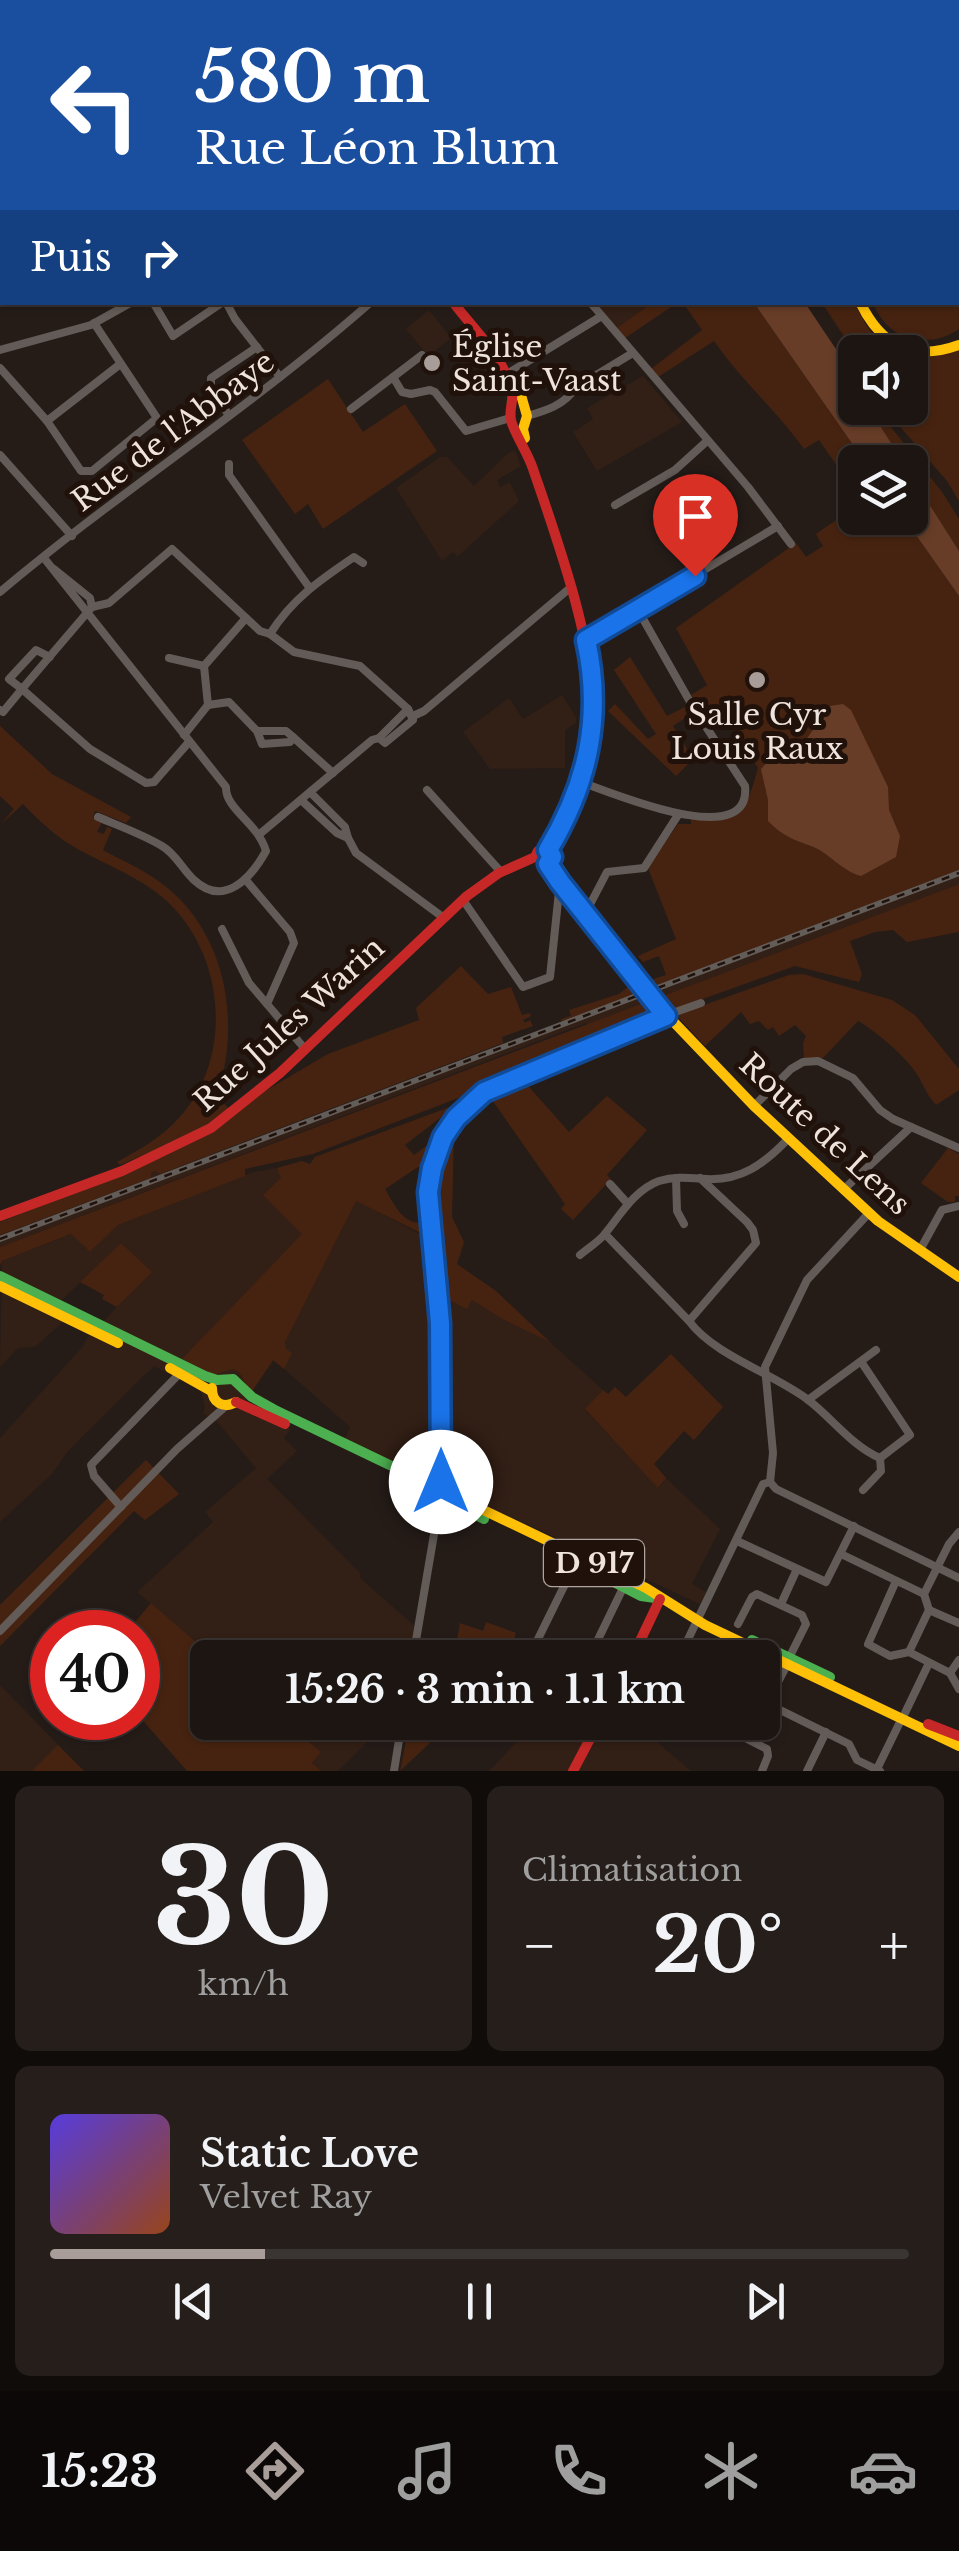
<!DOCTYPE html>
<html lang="fr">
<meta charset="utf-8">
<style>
:root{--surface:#1c1512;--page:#251e1b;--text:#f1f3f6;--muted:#a09f9f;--line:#3a3432;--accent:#a89d98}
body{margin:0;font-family:"Libre Baskerville",serif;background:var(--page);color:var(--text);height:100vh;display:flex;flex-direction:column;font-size:38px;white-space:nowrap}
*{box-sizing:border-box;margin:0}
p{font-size:32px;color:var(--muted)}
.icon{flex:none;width:55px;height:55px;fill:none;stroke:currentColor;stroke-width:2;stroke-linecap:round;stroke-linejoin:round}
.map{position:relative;height:1771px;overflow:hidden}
.drawer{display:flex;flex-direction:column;gap:15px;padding:15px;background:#0f0c0a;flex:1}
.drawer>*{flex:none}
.guide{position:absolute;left:0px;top:0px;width:960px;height:305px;box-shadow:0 2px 8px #0004,0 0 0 2px var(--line);background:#1a4fa0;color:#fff;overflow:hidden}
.controls{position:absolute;left:838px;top:335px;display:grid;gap:20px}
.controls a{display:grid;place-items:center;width:90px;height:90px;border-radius:15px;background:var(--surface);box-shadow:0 2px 8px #0004,0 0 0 2px var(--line);font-size:50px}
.speed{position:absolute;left:30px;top:1610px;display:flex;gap:20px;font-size:50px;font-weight:700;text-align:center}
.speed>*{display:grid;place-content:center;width:130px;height:130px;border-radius:50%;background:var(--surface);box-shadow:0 2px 8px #0004,0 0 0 2px var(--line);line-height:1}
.speed .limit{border:15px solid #d22;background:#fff;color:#111}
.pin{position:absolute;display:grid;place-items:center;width:85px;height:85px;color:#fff;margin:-102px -42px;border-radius:50% 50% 50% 0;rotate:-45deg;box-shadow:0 0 10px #0007}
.pin .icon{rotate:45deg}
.me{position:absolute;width:110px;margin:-55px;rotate:0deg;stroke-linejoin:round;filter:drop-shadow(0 0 8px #0008)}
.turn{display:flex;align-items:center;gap:35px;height:210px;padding:0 30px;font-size:45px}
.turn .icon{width:130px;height:130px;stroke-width:2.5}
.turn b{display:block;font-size:70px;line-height:85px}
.then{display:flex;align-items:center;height:95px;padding:0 30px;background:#0003;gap:20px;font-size:38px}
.big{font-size:75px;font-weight:800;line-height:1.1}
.drawer .card{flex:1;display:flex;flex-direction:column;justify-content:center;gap:15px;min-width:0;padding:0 35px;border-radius:15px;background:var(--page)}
.drawer .dial{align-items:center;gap:0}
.dial b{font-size:130px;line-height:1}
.song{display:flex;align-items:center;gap:30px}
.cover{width:120px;height:120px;border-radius:15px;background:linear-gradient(135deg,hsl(250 70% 55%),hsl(20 70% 35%))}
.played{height:10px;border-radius:5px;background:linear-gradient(90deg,var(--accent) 25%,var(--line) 25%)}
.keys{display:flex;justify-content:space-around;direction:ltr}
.heat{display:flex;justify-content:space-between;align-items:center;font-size:55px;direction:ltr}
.drawer .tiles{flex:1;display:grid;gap:15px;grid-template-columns:1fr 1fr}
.card:last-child{grid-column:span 2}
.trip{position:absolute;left:190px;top:1640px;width:590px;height:100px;border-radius:15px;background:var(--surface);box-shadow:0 2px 8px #0004,0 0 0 2px var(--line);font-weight:800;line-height:100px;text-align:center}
.dock{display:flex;height:160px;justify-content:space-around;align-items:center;background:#0b0807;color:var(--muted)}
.dock .icon{width:70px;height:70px}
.dock .on{color:var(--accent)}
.dock b{font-size:45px;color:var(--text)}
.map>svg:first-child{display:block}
</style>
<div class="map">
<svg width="959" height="1771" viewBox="0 0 959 1771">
<rect width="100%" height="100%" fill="#251c18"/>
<g fill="#321f15">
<path d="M596,303h56l-35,25z"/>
<path d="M429,310l22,28 -23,18 -22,-27z"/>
<path d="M643,376l39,46 -85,49 -24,-39 20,-13 -6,-11z"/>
<path d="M515,450l6,16 -24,14 3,7 10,-5 9,19 -62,56 -4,-5 -11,9 -46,-73 44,-31h7l27,29 33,-32z"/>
<path d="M562,695l14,22v6l-11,7v38l-75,1 -27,-37 46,-34 14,21z"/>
<path d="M959,870v14l-299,113 -7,-9z"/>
<path d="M640,994l6,8 -58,23 -2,-2 -586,224v-12l151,-57v-5l5,-2 4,3 71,-26z"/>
<path d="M277,1168l5,10 74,22 64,34 16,-1 36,66 32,21 46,22 53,48 -18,20 74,78 7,-10 54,51 -28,55 14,8 -6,12 -356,-164 6,-13 -76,-67 -21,28 -7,22 45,19 -7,9 13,13 -30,28 94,95 -2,3 59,52 -5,28h-200l-76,-65 76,-70 -8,-10 51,-44 -38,-45 -15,-10 2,-7 -5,-16 -46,-24 -85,84 -17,24 -52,48v-84l83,-92 4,-8 64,-66 -30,-29 -59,57 -10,15 11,7 -28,25 -17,1 -18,19 2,-106 70,-27 18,18 28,-27 135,-53z"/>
<path d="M0,1685l58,60 26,26h-84z"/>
<path d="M535,1722l100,1 56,48h-202z"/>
<path d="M286,1723h100l-48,48h-17l-9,-8 8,-12z"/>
</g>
<g fill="#462310">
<path d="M958,249l1,80c-33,22 -71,11 -86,-26l85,-1z"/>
<path d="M652,303h25l-52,35 -8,-10z"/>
<path d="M683,303h71l111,159h-10v30l-36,-52 -15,9c-28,-39 -63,-69 -90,-108l-56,36 -7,-8 51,-39z"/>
<path d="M822,303h33c10,24 21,39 46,49l-46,1z"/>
<path d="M959,347v154l-12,-20 -63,-73h26v-52z"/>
<path d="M328,379l35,53 42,-28 32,47 -114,78 -15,-25 -13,10 -53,-74z"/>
<path d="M869,408h7l66,84 17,27v32l-49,-77v-12h-7z"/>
<path d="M855,507v11h49l55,78v274l-306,118 -6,-7 19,-6 -7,-19 -16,6 -5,-6 38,-17 -28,-71 30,-44h13v-5c53,2 53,-3 67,-51l-34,-55 -16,11 -17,-29 16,-10 -31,-57 120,-85 10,14 17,-11 -7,-12z"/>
<path d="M630,657l37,59 20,-10 4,8 -18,12 20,33 -17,17 -68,-65 7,-7 33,35 8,-5 -42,-64z"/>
<path d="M0,726l52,48 79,43 -5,6 -31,-12 -2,6 9,5 -5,10 7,2 3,-7 5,2 -9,21c18,10 37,18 54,30 69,48 85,140 60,216l12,13 -31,23 -78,33 -3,-3c23,-13 44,-24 62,-44 55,-60 46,-162 -11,-216 -30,-28 -72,-40 -105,-62 -15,-11 -28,-23 -40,-36l-23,21 14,-16 -14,-13z"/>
<path d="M959,884v48l-52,10 -14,-12 -18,2 -25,9 12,33 -3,8 -64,-16 -123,44 -12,-13z"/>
<path d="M461,966l27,28 23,-7 11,28 8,-2 1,3 -8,4 2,3 5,-3 3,6 -31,11 1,6 -343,131 -5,-3 -4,2v5l-151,57v-13l127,-50 201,-118 91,-34 -3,-12z"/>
<path d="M803,974l89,26 23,15 44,54v21l-23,15c-11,-12 -13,-23 -22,-35 -9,-14 -42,-42 -56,-49l-35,37h-19l-1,-15 3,-7 -11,-11 -16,11 -6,-9 -5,3 -9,-9 -9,3 -9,-12 -36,34 -26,-28v-4l110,-39z"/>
<path d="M632,984l8,10 -78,28 -1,-3 10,-3 -2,-6 50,-16z"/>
<path d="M646,1002l7,8 -6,9 -176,74 -158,61 -68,15v7l-127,49 -28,27 -19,-18 -69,27 -2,5v-19z"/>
<path d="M523,1080l46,52 38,-36 40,34 -40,45 4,4 -38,41 -12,-11 4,-5 -75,-107 -5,1z"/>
<path d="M458,1104l-53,41 9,10 22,-16 -12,29 -6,-1 -33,22c9,15 17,34 36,34l2,11 -67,-33 -71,141 1,7 6,4 -8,16 -11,-9 -22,33 -11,-20 -7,-4 -20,6 -31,-16 120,-125 -39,-39 18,-17 -4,-10 25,-7 8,3 5,-7z"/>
<path d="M454,1129l-2,88 12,25 -7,22 39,27 54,51 -46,-22 -32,-20 -5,9 -22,-11c-8,-58 -22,-116 9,-169z"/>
<path d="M948,1148l11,6v42h-4v6h-7l-27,-19z"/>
<path d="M121,1243l31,29 -35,35 -15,-8 2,-4 -24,-13z"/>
<path d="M671,1354l52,53 -29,33 -10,-9 -30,33 12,14 -8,10 -73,-79 18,-19 5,4 7,-7 11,10z"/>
<path d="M146,1460l33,34 -34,26 -11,-9 -134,135v-41z"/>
<path d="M151,1603l62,54 -5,1v64l78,1 35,29 -9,11 9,8h-134l-49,-56v-83h-11z"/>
<path d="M486,1622l30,11 -8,24h-54l6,-34 23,8z"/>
<path d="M423,1723h28l-51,48 6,-30z"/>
<path d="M58,1745l26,26h-52z"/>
</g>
<g fill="#673d27">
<path d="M754,303h51l49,73 1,32h14l34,54h-38z"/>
<path d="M910,474l49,77v45l-55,-78h6z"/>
<path d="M843,704l8,6 37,77 1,23 11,26 -4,21 -35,19c-19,-5 -33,-24 -50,-30 -17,-6 -30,-11 -43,-25v-21l-7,-31 9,-10 10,5 10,-2 40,-56z"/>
</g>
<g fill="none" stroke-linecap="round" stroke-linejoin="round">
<g stroke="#625b57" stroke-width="8">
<path d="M400,0l2,2"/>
<path d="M117,2l3,-2"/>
<path d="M0,99l2,4"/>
<path d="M0,181l2,-2"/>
<path d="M0,270l2,-1"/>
<path d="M153,302l20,34 50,-34"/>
<path d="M226,302l9,17 45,58"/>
<path d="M590,302l158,185 43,57"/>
<path d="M0,350l91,-25 41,-23"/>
<path d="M0,368l47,53 34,50h11l65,-53 -63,-95"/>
<path d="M512,371l88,-54"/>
<path d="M393,377l9,15 9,2 19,-4 5,2 31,39 44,-13"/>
<path d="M351,409l71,-54"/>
<path d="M228,414l-17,-27v-9l46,-31"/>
<path d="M527,416c18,-5 38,-11 48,-28l56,-34"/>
<path d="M47,421l72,-56"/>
<path d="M0,455l72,81"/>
<path d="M229,464v11l80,112"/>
<path d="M615,505l60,-35 32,-29"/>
<path d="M44,558l182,229c-1,22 32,36 40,64 -15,27 -42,57 -72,29 -12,-11 -18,-26 -32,-34 -20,-12 -43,-20 -64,-29"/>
<path d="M54,569l36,29 2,9"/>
<path d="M0,592c120,-101 253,-186 371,-290"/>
<path d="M270,634c22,-35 50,-54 84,-77l9,6"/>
<path d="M586,640l192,-114"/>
<path d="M50,657l-14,-7 -27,29 13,10 70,-82 17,-4 63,-54 88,82 10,3 24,18 66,14 48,43"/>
<path d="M169,658l35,8"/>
<path d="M208,705l21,-3 28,29h29l7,6 -3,5 -28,2 -5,-13"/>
<path d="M408,709l5,11 -28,23 -6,-5z"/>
<path d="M0,710l3,2 19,-23 68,60 56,34 8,-1 35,-40"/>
<path d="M413,716l11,-5 146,-123"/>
<path d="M184,735l24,-30 -4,-39 42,-48"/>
<path d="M293,737l40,36"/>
<path d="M581,782c29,10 171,71 164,4l-52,-79 -55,-97"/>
<path d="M427,790l74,82"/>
<path d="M301,800l36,33 11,5 -3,-11 -35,-35"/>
<path d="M261,833l111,-93 7,-2"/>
<path d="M348,838l8,15 88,65"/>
<path d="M245,879l45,53 4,11 -27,61 38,45"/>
<path d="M463,900l60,87 27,-10 10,-95"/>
<path d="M585,914l22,-42 37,-4 34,-53"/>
<path d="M222,929l27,54 18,21"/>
<path d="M667,1015l34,-12"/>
<path d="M754,1106l37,-37 12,-7 15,-1 35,17 27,32 13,9 66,29"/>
<path d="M676,1178l1,33 7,13"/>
<path d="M610,1184l18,20"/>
<path d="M843,1190l68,-63"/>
<path d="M605,1234l84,87 67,-78 -3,-13 -6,-8 -47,-44"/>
<path d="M920,1250l22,-40 17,-4"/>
<path d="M580,1255c7,-6 18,-13 24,-20 15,-18 30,-45 55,-54 16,-5 31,-3 47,-2 35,2 58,-15 81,-39"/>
<path d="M689,1321c25,34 83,52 118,78 24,18 46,48 73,59"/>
<path d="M862,1363l48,72 -30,23"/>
<path d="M808,1400l68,-50"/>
<path d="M770,1482l3,-29 -8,-86 42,-87 62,-67"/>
<path d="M863,1490l18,-19 -1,-13"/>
<path d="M121,1507l-27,-31 -3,-11 89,-92"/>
<path d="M737,1541l89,41 28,-56"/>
<path d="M841,1554l83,40"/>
<path d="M896,1581l-28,63 22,12 19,-4"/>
<path d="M781,1604l16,-35"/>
<path d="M929,1610l-5,-16 25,-50 10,-12"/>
<path d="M959,1623l-30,-13 -20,42 41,21 9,-13"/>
<path d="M738,1624l14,-27 5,-3 45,21 4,9 -16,32"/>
<path d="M0,1631l177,-182 49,-43"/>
<path d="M413,1658l27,-159"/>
<path d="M539,1658l-1,-19 38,-77"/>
<path d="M589,1658l35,-72"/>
<path d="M679,1658l84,-174 7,-2 6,7 183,89"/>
<path d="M722,1658l6,-12"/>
<path d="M950,1673l9,16"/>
<path d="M762,1701l87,43 8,16 23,11"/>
<path d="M767,1703l20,-38"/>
<path d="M905,1713l24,-50"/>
<path d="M714,1722l53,27 1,7 -6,15"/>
<path d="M877,1769l24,-49"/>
<path d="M394,1771l8,-49"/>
<path d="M807,1771l19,-39"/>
</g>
<g stroke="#4caf50" stroke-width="10">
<path d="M754,0l2,2"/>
<path d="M773,0l3,2"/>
<path d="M958,229l1,2"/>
<path d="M537,1070l130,-55"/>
<path d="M0,1276l205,100 12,4 16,-1 19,18 25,14 198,95"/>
<path d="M397,1477l87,42"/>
<path d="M608,1579l33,17 14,2"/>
<path d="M752,1640l78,37"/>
</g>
<g stroke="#ffc107" stroke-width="10">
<path d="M185,0l2,2"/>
<path d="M458,2l2,-2"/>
<path d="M958,174l1,2"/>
<path d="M958,200l1,2"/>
<path d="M958,242l1,1"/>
<path d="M860,302c21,44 52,60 99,43"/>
<path d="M519,388l8,28 -4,13 2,9"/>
<path d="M548,865l119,150 87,91 124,115 81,56"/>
<path d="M0,1286l118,57"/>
<path d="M170,1368l41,23"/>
<path d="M212,1388c0,15 11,21 24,14"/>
<path d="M440,1494v-171l-12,-131 3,-23 12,-32 12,-19 29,-25 53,-23"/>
<path d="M475,1506l171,82 59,37 254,121"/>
</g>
<g stroke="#c62828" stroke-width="10">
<path d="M453,302c18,24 41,46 54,74 11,23 1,29 4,44 2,11 18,35 22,49 24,70 67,188 59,260 -5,44 -24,82 -45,121"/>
<path d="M0,1216l122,-45 89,-43 69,-55 187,-177 32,-23 36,-16 3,-6 9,-1"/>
<path d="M236,1402l49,22"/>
<path d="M632,1658l28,-59"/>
<path d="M928,1724l31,12"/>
<path d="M573,1771l26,-49"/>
</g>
<defs>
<path id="rail" d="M0,1239l959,-366"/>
</defs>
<use href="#rail" stroke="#635d59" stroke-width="6"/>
<use href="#rail" stroke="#20110a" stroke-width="2.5" stroke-dasharray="8" stroke-linecap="butt"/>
</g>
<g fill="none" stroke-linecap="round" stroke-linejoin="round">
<defs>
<path id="route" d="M441,1482l-1,-159 -12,-131 4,-24 11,-31 13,-19 28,-26 182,-76 -106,-134 -12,-18 4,-7 -4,-7c40,-67 55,-133 38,-210l109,-64"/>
</defs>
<use href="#route" stroke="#114b97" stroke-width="25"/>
<use href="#route" stroke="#1a73e8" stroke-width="18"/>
</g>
<g fill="#a89d98" stroke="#20110a" stroke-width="4">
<circle cx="432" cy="363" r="10"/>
<circle cx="757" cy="680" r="10"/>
</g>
<g text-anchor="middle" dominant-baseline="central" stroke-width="10" stroke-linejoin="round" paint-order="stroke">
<rect fill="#20110a" stroke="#b0a49e" stroke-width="2.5" x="544" y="1540" width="100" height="46" rx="8"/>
<g font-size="28" font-weight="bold" fill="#eee3dd">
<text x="594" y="1563">D 917</text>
</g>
<g font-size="30" fill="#eee3dd" stroke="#20110a" text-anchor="start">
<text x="452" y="346">Église<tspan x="452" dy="34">Saint-Vaast</tspan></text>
<text x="757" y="714" text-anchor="middle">Salle Cyr<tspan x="757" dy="34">Louis Raux</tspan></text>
</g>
<g font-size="30" fill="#eee3dd" stroke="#20110a">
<text transform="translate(173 431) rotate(-37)">Rue de l'Abbaye</text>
<text transform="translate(289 1024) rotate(-42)">Rue Jules Warin</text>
<text transform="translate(825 1134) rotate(43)">Route de Lens</text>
</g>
</g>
</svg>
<div class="controls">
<a><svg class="icon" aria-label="sound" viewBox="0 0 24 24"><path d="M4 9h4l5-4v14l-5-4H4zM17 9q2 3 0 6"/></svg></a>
<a><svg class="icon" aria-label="layers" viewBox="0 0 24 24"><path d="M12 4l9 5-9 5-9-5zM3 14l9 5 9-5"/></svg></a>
</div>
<div class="speed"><div class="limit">40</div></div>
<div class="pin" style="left:695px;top:576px;background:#d93025"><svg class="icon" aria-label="arrive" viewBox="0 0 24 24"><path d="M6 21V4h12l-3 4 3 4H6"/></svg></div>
<svg class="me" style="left:441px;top:1482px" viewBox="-20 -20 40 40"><circle r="19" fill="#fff"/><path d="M0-13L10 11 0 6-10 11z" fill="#1a73e8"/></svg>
<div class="trip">15:26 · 3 min · 1.1 km</div>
<div class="guide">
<div class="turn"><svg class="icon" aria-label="left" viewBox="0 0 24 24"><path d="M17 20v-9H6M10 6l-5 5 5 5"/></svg><div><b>580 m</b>Rue Léon Blum</div></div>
<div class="then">Puis<svg class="icon" aria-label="right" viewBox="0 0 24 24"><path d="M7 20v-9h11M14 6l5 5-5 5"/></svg></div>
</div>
</div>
<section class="drawer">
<div class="tiles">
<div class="card dial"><b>30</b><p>km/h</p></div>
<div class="card"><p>Climatisation</p>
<div class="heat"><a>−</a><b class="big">20°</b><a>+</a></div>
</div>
<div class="card">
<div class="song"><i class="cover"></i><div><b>Static Love</b><p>Velvet Ray</p></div></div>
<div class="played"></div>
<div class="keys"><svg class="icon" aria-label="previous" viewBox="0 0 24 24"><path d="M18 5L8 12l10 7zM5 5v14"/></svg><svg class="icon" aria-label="pause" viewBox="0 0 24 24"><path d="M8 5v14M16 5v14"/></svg><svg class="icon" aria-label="next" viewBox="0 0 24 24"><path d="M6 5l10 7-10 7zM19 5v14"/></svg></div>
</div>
</div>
</section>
<nav class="dock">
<b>15:23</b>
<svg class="icon on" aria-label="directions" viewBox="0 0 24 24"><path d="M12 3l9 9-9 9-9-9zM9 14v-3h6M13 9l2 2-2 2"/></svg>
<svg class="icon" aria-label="music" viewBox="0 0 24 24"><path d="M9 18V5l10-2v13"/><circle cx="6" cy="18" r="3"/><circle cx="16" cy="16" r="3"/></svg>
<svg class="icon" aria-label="phone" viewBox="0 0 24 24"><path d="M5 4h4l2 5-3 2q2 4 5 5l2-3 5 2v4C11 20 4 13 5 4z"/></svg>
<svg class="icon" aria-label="climate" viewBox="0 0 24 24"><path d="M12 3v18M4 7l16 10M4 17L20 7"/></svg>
<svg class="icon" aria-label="car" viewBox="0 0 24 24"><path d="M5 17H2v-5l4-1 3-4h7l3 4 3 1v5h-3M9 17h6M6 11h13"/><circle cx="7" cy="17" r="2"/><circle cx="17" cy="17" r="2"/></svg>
</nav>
